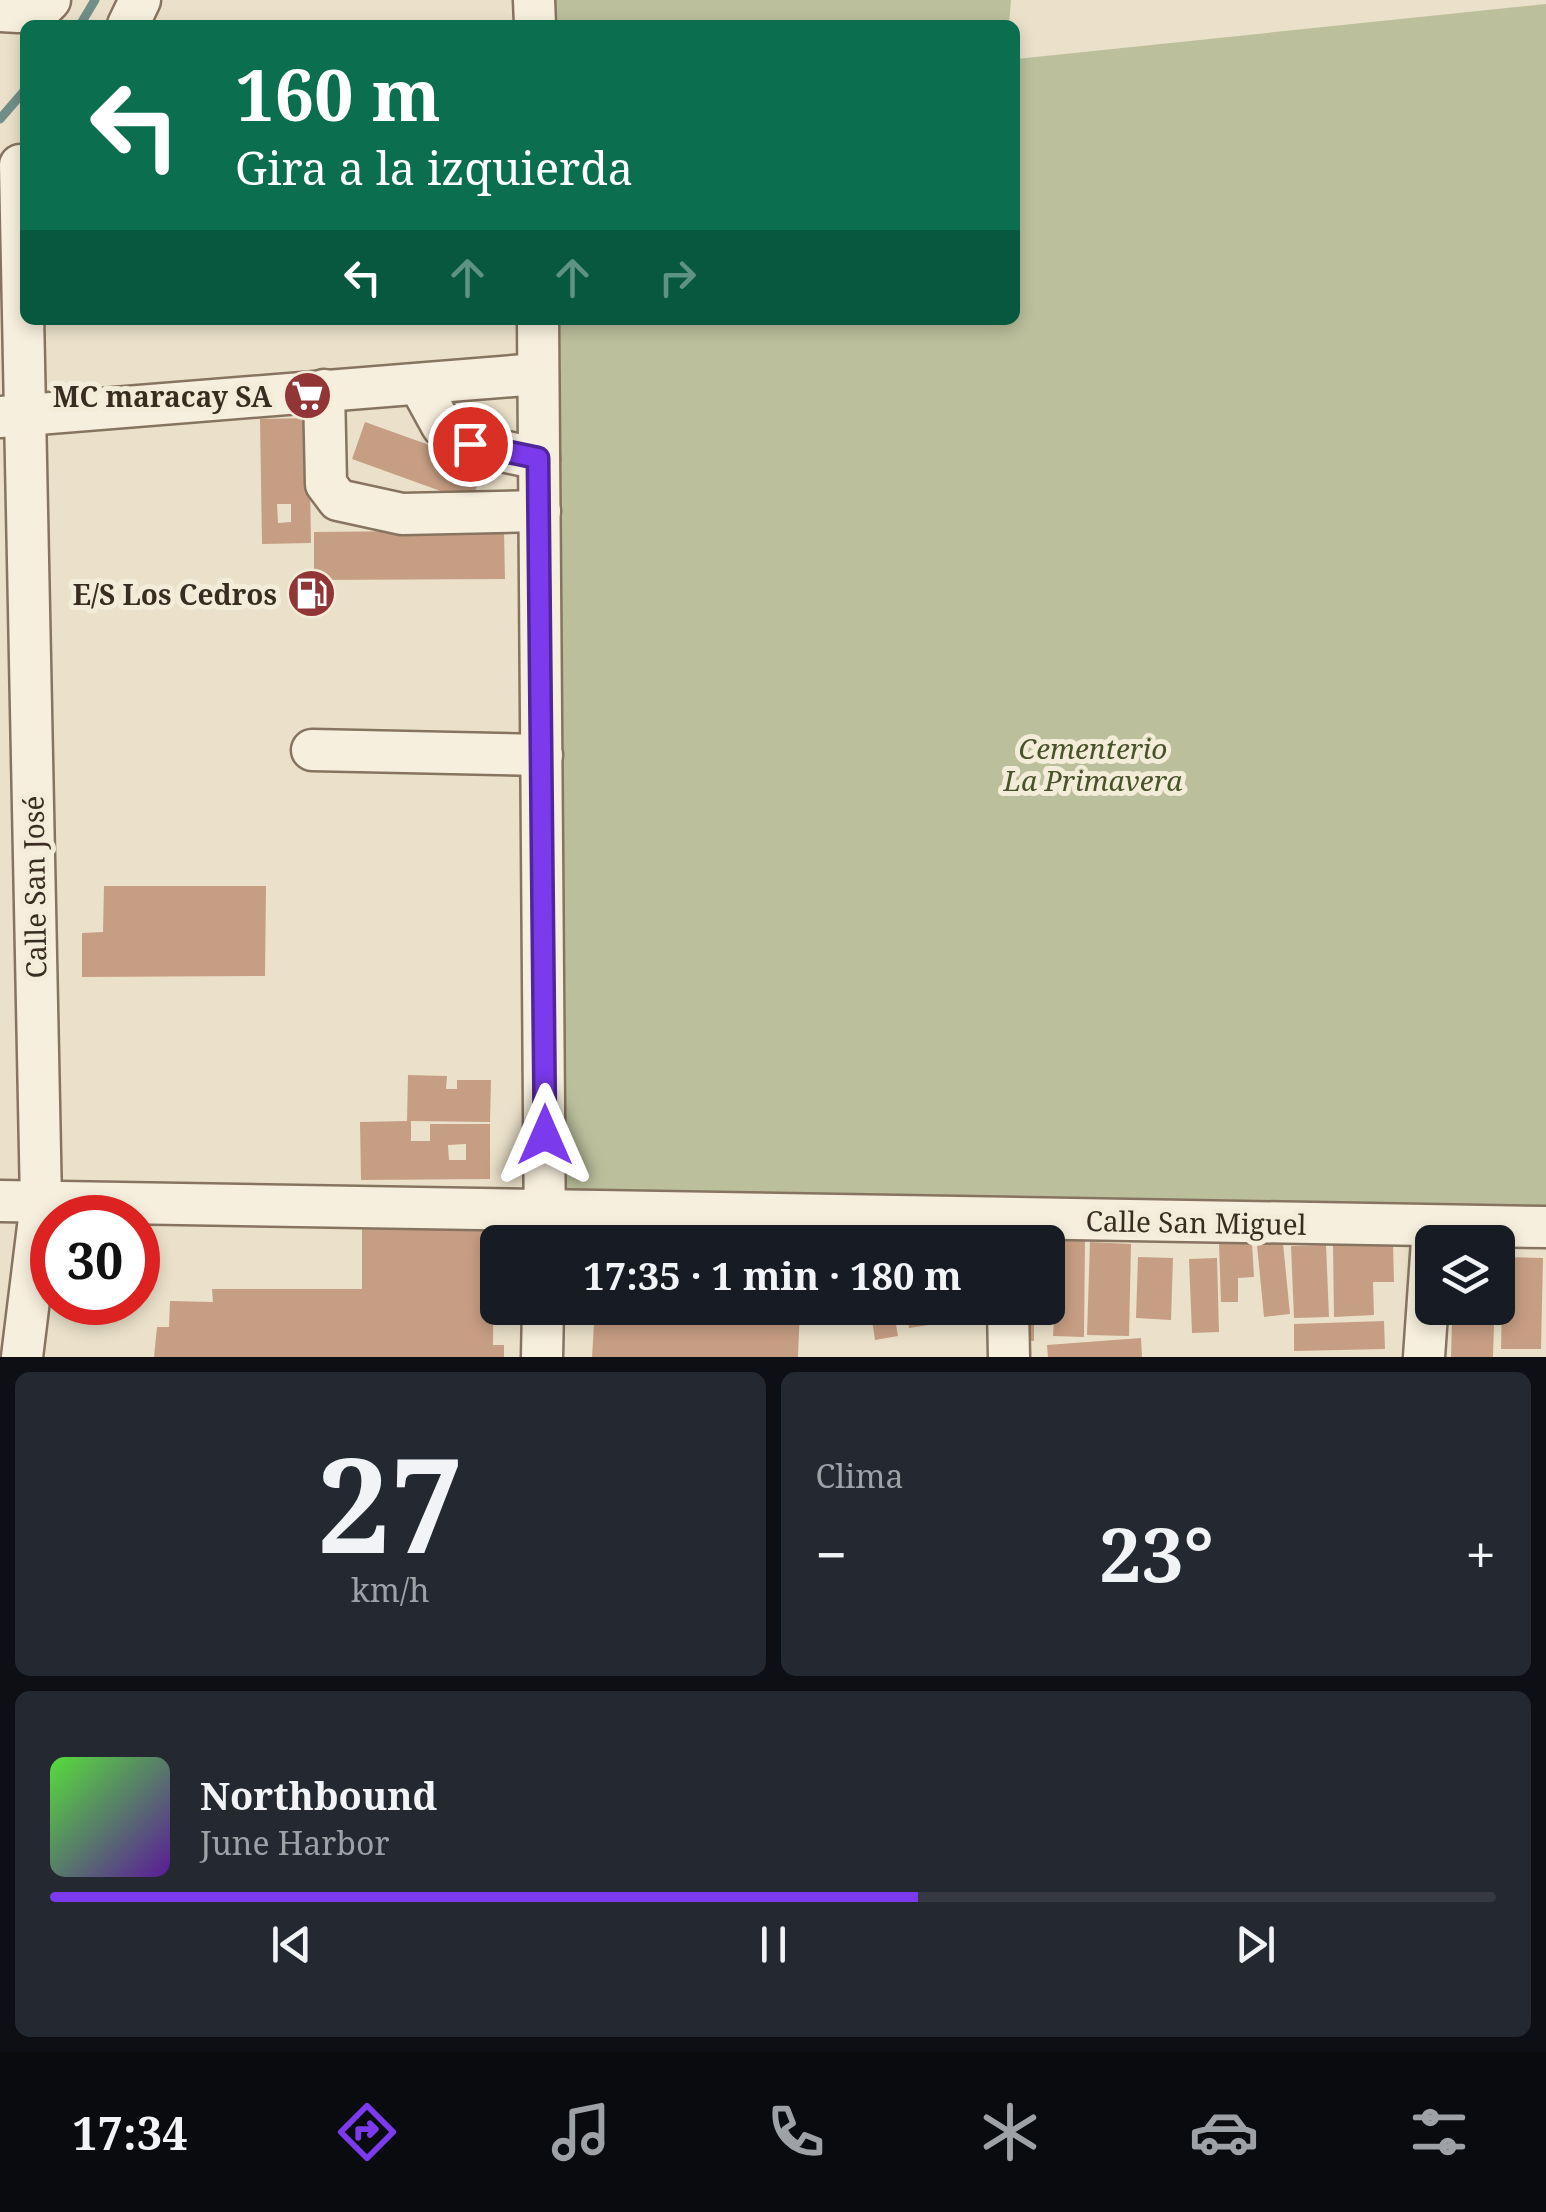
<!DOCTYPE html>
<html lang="es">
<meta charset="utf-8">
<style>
:root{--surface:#171b24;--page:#242831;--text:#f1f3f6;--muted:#9ea1a6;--line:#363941;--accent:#7c3aed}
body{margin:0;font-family:"Noto Serif",serif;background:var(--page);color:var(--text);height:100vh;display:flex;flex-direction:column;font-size:38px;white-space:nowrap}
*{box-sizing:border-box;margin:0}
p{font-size:32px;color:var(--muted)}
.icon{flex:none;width:55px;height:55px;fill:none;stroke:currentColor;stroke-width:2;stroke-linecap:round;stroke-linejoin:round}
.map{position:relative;height:1357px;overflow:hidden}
.sheet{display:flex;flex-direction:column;gap:15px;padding:15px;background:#0d0f14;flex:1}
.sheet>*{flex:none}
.guide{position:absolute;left:20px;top:20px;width:1000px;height:305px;border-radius:15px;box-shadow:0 5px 15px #0003;background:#0b6e4f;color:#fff;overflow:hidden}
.controls{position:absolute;left:1415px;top:1225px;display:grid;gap:20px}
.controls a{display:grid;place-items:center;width:100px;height:100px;border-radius:15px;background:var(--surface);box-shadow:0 5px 15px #0003;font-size:50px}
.speed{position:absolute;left:30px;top:1195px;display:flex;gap:20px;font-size:50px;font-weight:700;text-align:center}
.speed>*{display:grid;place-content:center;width:130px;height:130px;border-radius:50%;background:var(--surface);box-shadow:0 5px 15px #0003;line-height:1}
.speed .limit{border:15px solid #d22;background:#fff;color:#111}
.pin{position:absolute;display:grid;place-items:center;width:85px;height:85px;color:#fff;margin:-42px;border:5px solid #fff;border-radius:50%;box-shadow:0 2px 10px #0007}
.me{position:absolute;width:110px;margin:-55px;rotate:0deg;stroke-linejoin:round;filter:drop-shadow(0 0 8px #0008)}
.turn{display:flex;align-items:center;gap:35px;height:210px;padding:0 50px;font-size:45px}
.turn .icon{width:130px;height:130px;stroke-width:2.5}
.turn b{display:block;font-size:70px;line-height:85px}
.lanes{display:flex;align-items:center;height:95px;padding:0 50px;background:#0003;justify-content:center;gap:50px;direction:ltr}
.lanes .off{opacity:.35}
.big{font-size:75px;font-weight:700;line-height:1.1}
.sheet .widget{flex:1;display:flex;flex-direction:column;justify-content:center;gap:15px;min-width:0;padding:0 35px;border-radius:15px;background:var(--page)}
.sheet .dial{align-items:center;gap:0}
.dial b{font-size:130px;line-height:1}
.song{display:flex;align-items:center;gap:30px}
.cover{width:120px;height:120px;border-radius:15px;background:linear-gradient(135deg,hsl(110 70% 55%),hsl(270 70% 35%))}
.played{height:10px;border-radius:5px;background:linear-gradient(90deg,var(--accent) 60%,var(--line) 60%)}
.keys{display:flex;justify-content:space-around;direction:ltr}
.heat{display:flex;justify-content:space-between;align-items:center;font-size:55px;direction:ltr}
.sheet .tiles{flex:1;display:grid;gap:15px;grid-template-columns:1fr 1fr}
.widget:last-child{grid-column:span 2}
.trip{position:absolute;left:480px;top:1225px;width:585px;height:100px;border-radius:15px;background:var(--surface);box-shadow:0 5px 15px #0003;font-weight:700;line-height:100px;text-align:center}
.menu{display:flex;height:160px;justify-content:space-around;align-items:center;background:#090b0e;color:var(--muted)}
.menu .icon{width:70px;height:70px}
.menu .selected{color:var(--accent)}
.menu b{font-size:45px;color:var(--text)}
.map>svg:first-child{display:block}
</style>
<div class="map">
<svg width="1546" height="1357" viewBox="0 0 1546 1357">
<rect width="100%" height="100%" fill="#ebe1ca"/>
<g fill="#bbbf9c">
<path d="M534,0h477l-2,25h-474z"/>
<path d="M1546,4v1218l-1000,-11 -9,-891h478v-261z"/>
</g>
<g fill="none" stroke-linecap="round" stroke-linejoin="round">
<g stroke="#718e87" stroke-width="9">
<path d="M80,25l15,-25"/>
<path d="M0,119l25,-29"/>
</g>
</g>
<g fill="#c69e83" fill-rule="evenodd">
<path d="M309,418l2,125 -49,1 -2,-125zM277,504h14v18l-13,1z"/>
<path d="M365,422l120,43 -14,37 -119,-43z"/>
<path d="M504,530l1,49 -191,1v-48z"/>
<path d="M104,886h162l-1,90 -183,1v-44l21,-1z"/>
<path d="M408,1075l39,1 -1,13h11v-9h34l-1,42 -79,-1v20h19v-17h60v55l-129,1 -1,-58 47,-1zM466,1144v16h-17l-1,-15z"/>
<path d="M362,1223l132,2 -1,120h11v12h-350l3,-30h12l1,-26 43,1 -1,-13h150z"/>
<path d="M581,1230l215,9 -1,3h-214z"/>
<path d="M882,1235l1,7h-64v-3z"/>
<path d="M884,1235h36l2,7h-37z"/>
<path d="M923,1235l38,1 1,6h-38z"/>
<path d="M1045,1238l40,1 -1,98 -31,-1 1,-16h-20v21l-12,-1 1,-32h25v-66h-3z"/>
<path d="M1090,1242l41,2 -2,92 -42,-1z"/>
<path d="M1252,1243l2,34 -16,1v24h-17l-2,-58z"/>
<path d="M1283,1243l7,71 -26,3 -7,-72z"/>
<path d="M1393,1243l1,39h-21l1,33 -40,2 -1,-72z"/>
<path d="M1326,1245l3,72 -35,1 -3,-72z"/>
<path d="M1138,1257l35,1 -2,62 -35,-2z"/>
<path d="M1503,1257l40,1 -2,91h-40z"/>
<path d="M1217,1258l2,74 -27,1 -3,-74z"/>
<path d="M595,1308h205l-2,49h-206z"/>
<path d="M856,1308h37l5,28 -23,4 -4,-27 -14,2z"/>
<path d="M906,1308h26l3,16 -26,4z"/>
<path d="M946,1308h24l1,7 -24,2z"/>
<path d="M1384,1321l1,28 -91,2v-27z"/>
<path d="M1452,1321l42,2 -1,34h-42z"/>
<path d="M1141,1338l1,19h-94l-1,-12z"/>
</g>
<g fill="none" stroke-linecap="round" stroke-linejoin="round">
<defs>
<g id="minor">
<path d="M534,0l1,25"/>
<path d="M0,11l18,1 24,-4 8,-8"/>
<path d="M128,25l12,-25"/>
<path d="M20,165l21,1037 -19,155"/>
<path d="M538,320l7,922"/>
<path d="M419,384l23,42 28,18 69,15"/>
<path d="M324,390l2,94 12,16 64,14 138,-3"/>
<path d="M0,417l538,-43"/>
<path d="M312,750l230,5"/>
<path d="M0,1201l1546,26"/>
<path d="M1008,1308l1,49"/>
<path d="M542,1357l1,-49"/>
<path d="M1424,1357l9,-131"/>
</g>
</defs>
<use href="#minor" stroke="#877460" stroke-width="45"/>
<use href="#minor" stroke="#f7efdd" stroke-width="40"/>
</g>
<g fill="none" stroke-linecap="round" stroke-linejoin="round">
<defs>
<path id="route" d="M470,444l68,14 7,677"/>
</defs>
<use href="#route" stroke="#51269a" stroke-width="25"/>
<use href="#route" stroke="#7c3aed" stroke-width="18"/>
</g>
<defs>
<symbol id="supermarket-disc" viewBox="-11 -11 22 22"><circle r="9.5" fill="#913536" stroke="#f3ecd9"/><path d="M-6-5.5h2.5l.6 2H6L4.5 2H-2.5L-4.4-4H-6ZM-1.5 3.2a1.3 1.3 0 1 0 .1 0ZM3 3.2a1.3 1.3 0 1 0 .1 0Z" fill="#fff"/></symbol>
<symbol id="fuel-disc" viewBox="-11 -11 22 22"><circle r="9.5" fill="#913536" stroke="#f3ecd9"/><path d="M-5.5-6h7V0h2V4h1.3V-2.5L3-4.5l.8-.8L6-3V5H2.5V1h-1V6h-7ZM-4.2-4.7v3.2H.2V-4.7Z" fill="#fff"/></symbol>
</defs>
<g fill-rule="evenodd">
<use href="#supermarket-disc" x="280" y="368" width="55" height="55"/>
<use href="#fuel-disc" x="284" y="566" width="55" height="55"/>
</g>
<g text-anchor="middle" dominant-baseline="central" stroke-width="10" stroke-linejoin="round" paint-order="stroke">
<g font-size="28" font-weight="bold" fill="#392d22" stroke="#f3ecd9" text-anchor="end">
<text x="272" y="396">MC maracay SA</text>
<text x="277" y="594">E/S Los Cedros</text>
</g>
<g font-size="28" font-style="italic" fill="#49532a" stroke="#f3ecd9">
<text x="1093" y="748">Cementerio<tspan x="1093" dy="32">La Primavera</tspan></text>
</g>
<g font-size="28" fill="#392d22" stroke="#f3ecd9">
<text transform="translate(34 887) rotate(-91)">Calle San José</text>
<text transform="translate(1196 1222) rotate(1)">Calle San Miguel</text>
</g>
</g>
</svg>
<div class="controls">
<a><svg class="icon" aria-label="layers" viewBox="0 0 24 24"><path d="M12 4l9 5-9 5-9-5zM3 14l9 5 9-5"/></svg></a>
</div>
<div class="speed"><div class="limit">30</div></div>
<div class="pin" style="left:470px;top:444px;background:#d93025"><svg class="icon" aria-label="arrive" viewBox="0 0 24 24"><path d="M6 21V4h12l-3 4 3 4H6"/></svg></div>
<svg class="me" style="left:545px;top:1135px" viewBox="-20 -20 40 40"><path d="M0-17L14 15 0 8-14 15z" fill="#7c3aed" stroke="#fff" stroke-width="4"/></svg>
<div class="trip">17:35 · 1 min · 180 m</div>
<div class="guide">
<div class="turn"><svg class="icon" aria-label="left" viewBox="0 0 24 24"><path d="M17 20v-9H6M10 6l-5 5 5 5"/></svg><div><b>160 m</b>Gira a la izquierda</div></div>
<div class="lanes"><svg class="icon" aria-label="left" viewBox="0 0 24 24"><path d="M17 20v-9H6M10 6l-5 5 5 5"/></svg><svg class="icon off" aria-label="ahead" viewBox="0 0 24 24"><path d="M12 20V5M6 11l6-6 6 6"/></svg><svg class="icon off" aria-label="ahead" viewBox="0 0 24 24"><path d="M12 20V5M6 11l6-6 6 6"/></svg><svg class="icon off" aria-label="right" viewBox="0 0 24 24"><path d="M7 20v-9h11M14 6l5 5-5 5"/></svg></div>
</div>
</div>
<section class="sheet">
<div class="tiles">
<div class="widget dial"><b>27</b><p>km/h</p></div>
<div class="widget"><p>Clima</p>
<div class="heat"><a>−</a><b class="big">23°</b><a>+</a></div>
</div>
<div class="widget">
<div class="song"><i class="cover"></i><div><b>Northbound</b><p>June Harbor</p></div></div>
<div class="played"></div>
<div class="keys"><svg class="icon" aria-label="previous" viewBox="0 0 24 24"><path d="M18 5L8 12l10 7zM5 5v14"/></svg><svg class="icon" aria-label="pause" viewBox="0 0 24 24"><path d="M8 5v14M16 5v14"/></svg><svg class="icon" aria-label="next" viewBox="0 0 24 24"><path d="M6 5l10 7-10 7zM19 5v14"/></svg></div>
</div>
</div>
</section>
<nav class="menu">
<b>17:34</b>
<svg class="icon selected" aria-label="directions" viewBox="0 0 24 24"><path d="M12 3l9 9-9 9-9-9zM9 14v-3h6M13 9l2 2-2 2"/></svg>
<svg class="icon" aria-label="music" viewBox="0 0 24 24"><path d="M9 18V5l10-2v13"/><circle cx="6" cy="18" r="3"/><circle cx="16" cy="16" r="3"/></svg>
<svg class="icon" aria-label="phone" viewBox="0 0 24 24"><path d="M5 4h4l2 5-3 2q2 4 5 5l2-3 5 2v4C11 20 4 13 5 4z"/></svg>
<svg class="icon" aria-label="climate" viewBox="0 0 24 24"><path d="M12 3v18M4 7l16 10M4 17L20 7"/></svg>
<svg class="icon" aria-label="car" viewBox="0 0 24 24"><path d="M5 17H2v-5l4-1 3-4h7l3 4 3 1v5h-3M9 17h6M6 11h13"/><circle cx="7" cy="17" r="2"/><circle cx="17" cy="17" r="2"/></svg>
<svg class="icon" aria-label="filters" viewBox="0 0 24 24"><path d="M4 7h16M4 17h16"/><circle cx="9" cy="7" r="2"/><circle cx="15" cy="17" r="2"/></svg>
</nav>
